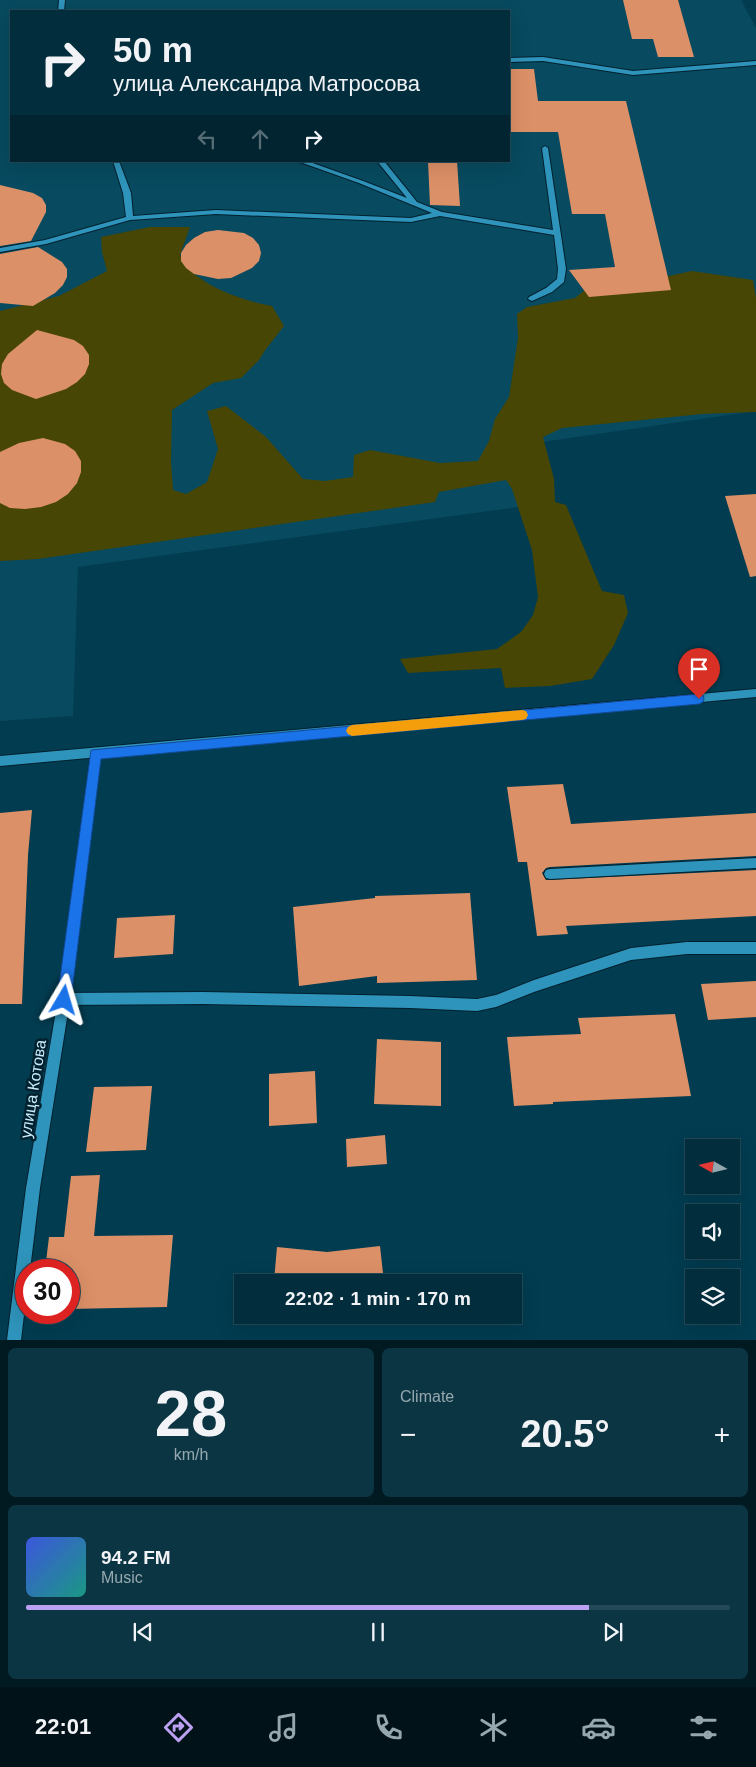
<!DOCTYPE html>
<meta charset="utf-8">
<style>
:root{--surface:#022d3c;--page:#0c3543;--text:#f1f3f6;--muted:#96a8af;--line:#234956;--accent:#bca0f2}
body{margin:0;font-family:Helvetica,sans-serif;background:var(--page);color:var(--text);height:100vh;display:flex;flex-direction:column;font-size:19px;white-space:nowrap}
*{box-sizing:border-box;margin:0}
p{font-size:16px;color:var(--muted)}
.icon{flex:none;width:28px;height:28px;fill:none;stroke:currentColor;stroke-width:2;stroke-linecap:round;stroke-linejoin:round}
.map{position:relative;height:1340px;overflow:hidden}
.sheet{display:flex;flex-direction:column;gap:8px;padding:8px;background:#011921;flex:1}
.sheet>*{flex:none}
.top-card{position:absolute;left:10px;top:10px;width:500px;height:152px;border-radius:0px;box-shadow:0 5px 20px #0002,0 0 0 1px var(--line);background:#022d3c;color:var(--text);overflow:hidden}
.needle{width:32px;rotate:278deg}
.controls{position:absolute;left:685px;top:1139px;display:grid;gap:10px}
.controls a{display:grid;place-items:center;width:55px;height:55px;border-radius:0px;background:var(--surface);box-shadow:0 5px 20px #0002,0 0 0 1px var(--line);font-size:25px}
.speed{position:absolute;left:15px;top:1259px;display:flex;gap:10px;font-size:25px;font-weight:700;text-align:center}
.speed>*{display:grid;place-content:center;width:65px;height:65px;border-radius:50%;background:var(--surface);box-shadow:0 5px 20px #0002,0 0 0 1px var(--line);line-height:1}
.speed .limit{border:8px solid #d22;background:#fff;color:#111}
.pin{position:absolute;display:grid;place-items:center;width:42px;height:42px;color:#fff;margin:-51px -21px;border-radius:50% 50% 50% 0;rotate:-45deg;box-shadow:0 0 5px #0007}
.pin .icon{rotate:45deg}
.me{position:absolute;width:55px;margin:-28px;rotate:7deg;stroke-linejoin:round;filter:drop-shadow(0 0 4px #0008)}
.turn{display:flex;align-items:center;gap:18px;height:105px;padding:0 20px;font-size:22px}
.turn .icon{width:65px;height:65px;stroke-width:2.5}
.turn b{display:block;font-size:35px;line-height:42px}
.lanes{display:flex;align-items:center;height:48px;padding:0 20px;background:#0003;justify-content:center;gap:25px;direction:ltr}
.lanes .off{opacity:.35}
.big{font-size:38px;font-weight:700;line-height:1.1}
.sheet .card{flex:1;display:flex;flex-direction:column;justify-content:center;gap:8px;min-width:0;padding:0 18px;border-radius:8px;background:var(--page)}
.sheet .dial{align-items:center;gap:0}
.dial b{font-size:65px;line-height:1}
.song{display:flex;align-items:center;gap:15px}
.cover{width:60px;height:60px;border-radius:8px;background:linear-gradient(135deg,hsl(230 70% 55%),hsl(170 70% 35%))}
.played{height:5px;border-radius:2px;background:linear-gradient(90deg,var(--accent) 80%,var(--line) 80%)}
.keys{display:flex;justify-content:space-around;direction:ltr}
.heat{display:flex;justify-content:space-between;align-items:center;font-size:28px;direction:ltr}
.sheet .tiles{flex:1;display:grid;gap:8px;grid-template-columns:1fr 1fr}
.card:last-child{grid-column:span 2}
.trip{position:absolute;left:234px;top:1274px;width:288px;height:50px;border-radius:0px;background:var(--surface);box-shadow:0 5px 20px #0002,0 0 0 1px var(--line);font-weight:700;line-height:50px;text-align:center}
.tab-bar{display:flex;height:80px;justify-content:space-around;align-items:center;background:#011218;color:var(--muted)}
.tab-bar .icon{width:35px;height:35px}
.tab-bar .selected{color:var(--accent)}
.tab-bar b{font-size:22px;color:var(--text)}
.map>svg:first-child{display:block}
</style>
<div class="map">
<svg width="756" height="1340" viewBox="0 0 756 1340">
<rect width="100%" height="100%" fill="#023c50"/>
<path fill="#084a5f" fill-rule="evenodd" d="M0,0h741l15,28v383l-241,35 11,60 -448,61 -5,149 -73,5zM11,11h498v150h-498z"/>
<path fill="#474605" d="M150,227h40l-10,28c11,29 64,46 92,51l12,20 -18,23 -7,11 -18,18 -28,5 -41,27 -1,51 2,29 13,4 21,-12 11,-33 -11,-38 19,-5 40,31 37,42 22,2 28,-4 1,-22 16,-5 70,13 38,-2 11,-20 6,-22 14,-22 9,-59 -1,-24 10,-7 48,-9 16,-13 45,-2 56,-12 61,9 3,18v114l-54,2 -140,14 -19,9 11,42 1,23 11,3 36,86 22,4 4,18 -14,32 -22,34 -42,7 -45,2 -4,-20 -93,5 -8,-14 97,-10 24,-17 12,-17 5,-18 -6,-47 -20,-61 -6,-9 -67,12 -4,10 -397,57 -38,2v-250l59,-15 48,-25 -5,-19 -1,-15z"/>
<g fill="#dc9067">
<path d="M623,0h55l16,57h-36l-5,-18h-21z"/>
<path d="M509,69h25l4,32h88l45,189 -82,7 -20,-27 46,-3 -10,-53h-33l-14,-82h-49z"/>
<path d="M428,161h29l3,45 -30,-1z"/>
<path d="M0,185l33,8 9,5 4,7v7l-15,29 -31,5z"/>
<path d="M218,230l26,3 9,5 6,7 2,8 -2,8 -7,7 -21,10 -13,1 -24,-5 -8,-6 -5,-7v-8l5,-8 8,-7 11,-6z"/>
<path d="M38,247l24,15 5,7v8l-4,8 -8,8 -22,13 -33,-3v-49z"/>
<path d="M37,330l37,10 9,6 6,9v9l-4,10 -8,8 -11,7 -30,10 -24,-9 -8,-7 -3,-9 1,-10 6,-10z"/>
<path d="M43,438l22,6 10,7 6,10v11l-4,11 -9,11 -12,8 -15,5 -16,2 -15,-1 -10,-5v-51l19,-9z"/>
<path d="M756,494v82l-6,1 -25,-81z"/>
<path d="M563,784l8,40 185,-11v43l-206,11 -4,1 -4,5 4,7 210,-10v46l-190,10 2,8 -31,2 -10,-74h-9l-11,-75z"/>
<path d="M32,810l-4,45 -6,149h-22v-191z"/>
<path d="M470,893l7,87 -100,3v-7l-78,10 -6,-79 82,-9v-2z"/>
<path d="M175,915l-2,39 -59,4 3,-40z"/>
<path d="M756,981v36l-48,3 -7,-36z"/>
<path d="M675,1014l16,82 -138,6v2l-39,2 -7,-69 74,-3 -3,-16z"/>
<path d="M377,1039l64,3v64l-67,-2z"/>
<path d="M315,1071l2,52 -48,3v-52z"/>
<path d="M152,1086l-6,64 -60,2 8,-65z"/>
<path d="M385,1135l2,29 -40,3 -1,-28z"/>
<path d="M100,1175l-6,61 79,-1 -6,72 -98,2v-39h-24l4,-33h15l7,-61z"/>
<path d="M380,1246l4,36 -110,-1 3,-34 50,5z"/>
</g>
<g fill="none" stroke-linecap="round" stroke-linejoin="round">
<defs>
<g id="service">
<path d="M59,0h6l-1,11h-6z"/>
<path d="M543,57l90,14 123,-10v4l-123,10 -90,-14 -34,1v-4z"/>
<path d="M545,146l3,2 18,121 -2,13 -12,10 -20,9 -4,-2 1,-2 17,-9 11,-9 1,-10 -4,-34 -114,-19 -29,6 -195,-8 -86,6 -84,24 -46,8v-4l45,-8 81,-23 -3,-24 -10,-32h6l12,32 2,23 83,-6 195,8 21,-5 -73,-30 -62,-22h10l56,20 44,17 -30,-37h7l33,41 25,10 111,18 -11,-82z"/>
<path d="M756,858v10l-206,11 -4,-1 -2,-4 2,-4 4,-1z"/>
<path d="M687,942h69v12h-69l-56,6 -97,32 -38,15 -19,4 -67,-3 -207,-4 -139,1 -4,-2 -2,-4 2,-4 4,-2 139,-1 207,4 67,3 19,-4 38,-15 97,-32z"/>
</g>
<path id="minor" d="M96,749l4,2 1,3 -31,245 -30,189 -10,82h-4v28l-5,42h-14l19,-152 32,-189 33,-245 1,-3z"/>
<path id="tertiary" d="M756,689v8l-756,69v-10z"/>
</defs>
<use href="#service" stroke="#02212e" stroke-width="2"/>
<use href="#minor" stroke="#02212e" stroke-width="2"/>
<use href="#tertiary" stroke="#02212e" stroke-width="2"/>
<use href="#service" fill="#2f94bb" fill-rule="evenodd"/>
<use href="#minor" fill="#2f94bb" fill-rule="evenodd"/>
<use href="#tertiary" fill="#2f94bb" fill-rule="evenodd"/>
</g>
<path fill="#1a73e8" stroke="#114b97" d="M699,694l4,1 1,4 -1,3 -4,2 -598,55 -30,241 -2,4 -5,2 -5,-2 -2,-4 34,-250z"/>
<path fill="#f59e0b" d="M522,710l4,1 2,4 -2,4 -4,1 -170,16 -4,-2 -2,-3 2,-4 4,-2z"/>
<g text-anchor="middle" dominant-baseline="central" stroke-width="5" stroke-linejoin="round" paint-order="stroke">
<g font-size="16" fill="#c7eafb" stroke="#02212e">
<text transform="translate(33 1089) rotate(-81)">улица Котова</text>
</g>
</g>
</svg>
<div class="controls">
<a><svg class="needle" viewBox="-14 -14 28 28"><path d="M0-13l5 13h-10z" fill="#e53935"/><path d="M0 13l5-13h-10z" fill="#96a8af"/></svg></a>
<a><svg class="icon" aria-label="sound" viewBox="0 0 24 24"><path d="M4 9h4l5-4v14l-5-4H4zM17 9q2 3 0 6"/></svg></a>
<a><svg class="icon" aria-label="layers" viewBox="0 0 24 24"><path d="M12 4l9 5-9 5-9-5zM3 14l9 5 9-5"/></svg></a>
</div>
<div class="speed"><div class="limit">30</div></div>
<div class="pin" style="left:699px;top:699px;background:#d93025"><svg class="icon" aria-label="arrive" viewBox="0 0 24 24"><path d="M6 21V4h12l-3 4 3 4H6"/></svg></div>
<svg class="me" style="left:64px;top:1000px" viewBox="-20 -20 40 40"><path d="M0-17L14 15 0 8-14 15z" fill="#1a73e8" stroke="#fff" stroke-width="4"/></svg>
<div class="trip">22:02 · 1 min · 170 m</div>
<div class="top-card">
<div class="turn"><svg class="icon" aria-label="right" viewBox="0 0 24 24"><path d="M7 20v-9h11M14 6l5 5-5 5"/></svg><div><b>50 m</b>улица Александра Матросова</div></div>
<div class="lanes"><svg class="icon off" aria-label="left" viewBox="0 0 24 24"><path d="M17 20v-9H6M10 6l-5 5 5 5"/></svg><svg class="icon off" aria-label="ahead" viewBox="0 0 24 24"><path d="M12 20V5M6 11l6-6 6 6"/></svg><svg class="icon" aria-label="right" viewBox="0 0 24 24"><path d="M7 20v-9h11M14 6l5 5-5 5"/></svg></div>
</div>
</div>
<section class="sheet">
<div class="tiles">
<div class="card dial"><b>28</b><p>km/h</p></div>
<div class="card"><p>Climate</p>
<div class="heat"><a>−</a><b class="big">20.5°</b><a>+</a></div>
</div>
<div class="card">
<div class="song"><i class="cover"></i><div><b>94.2 FM</b><p>Music</p></div></div>
<div class="played"></div>
<div class="keys"><svg class="icon" aria-label="previous" viewBox="0 0 24 24"><path d="M18 5L8 12l10 7zM5 5v14"/></svg><svg class="icon" aria-label="pause" viewBox="0 0 24 24"><path d="M8 5v14M16 5v14"/></svg><svg class="icon" aria-label="next" viewBox="0 0 24 24"><path d="M6 5l10 7-10 7zM19 5v14"/></svg></div>
</div>
</div>
</section>
<nav class="tab-bar">
<b>22:01</b>
<svg class="icon selected" aria-label="directions" viewBox="0 0 24 24"><path d="M12 3l9 9-9 9-9-9zM9 14v-3h6M13 9l2 2-2 2"/></svg>
<svg class="icon" aria-label="music" viewBox="0 0 24 24"><path d="M9 18V5l10-2v13"/><circle cx="6" cy="18" r="3"/><circle cx="16" cy="16" r="3"/></svg>
<svg class="icon" aria-label="phone" viewBox="0 0 24 24"><path d="M5 4h4l2 5-3 2q2 4 5 5l2-3 5 2v4C11 20 4 13 5 4z"/></svg>
<svg class="icon" aria-label="climate" viewBox="0 0 24 24"><path d="M12 3v18M4 7l16 10M4 17L20 7"/></svg>
<svg class="icon" aria-label="car" viewBox="0 0 24 24"><path d="M5 17H2v-5l4-1 3-4h7l3 4 3 1v5h-3M9 17h6M6 11h13"/><circle cx="7" cy="17" r="2"/><circle cx="17" cy="17" r="2"/></svg>
<svg class="icon" aria-label="filters" viewBox="0 0 24 24"><path d="M4 7h16M4 17h16"/><circle cx="9" cy="7" r="2"/><circle cx="15" cy="17" r="2"/></svg>
</nav>
